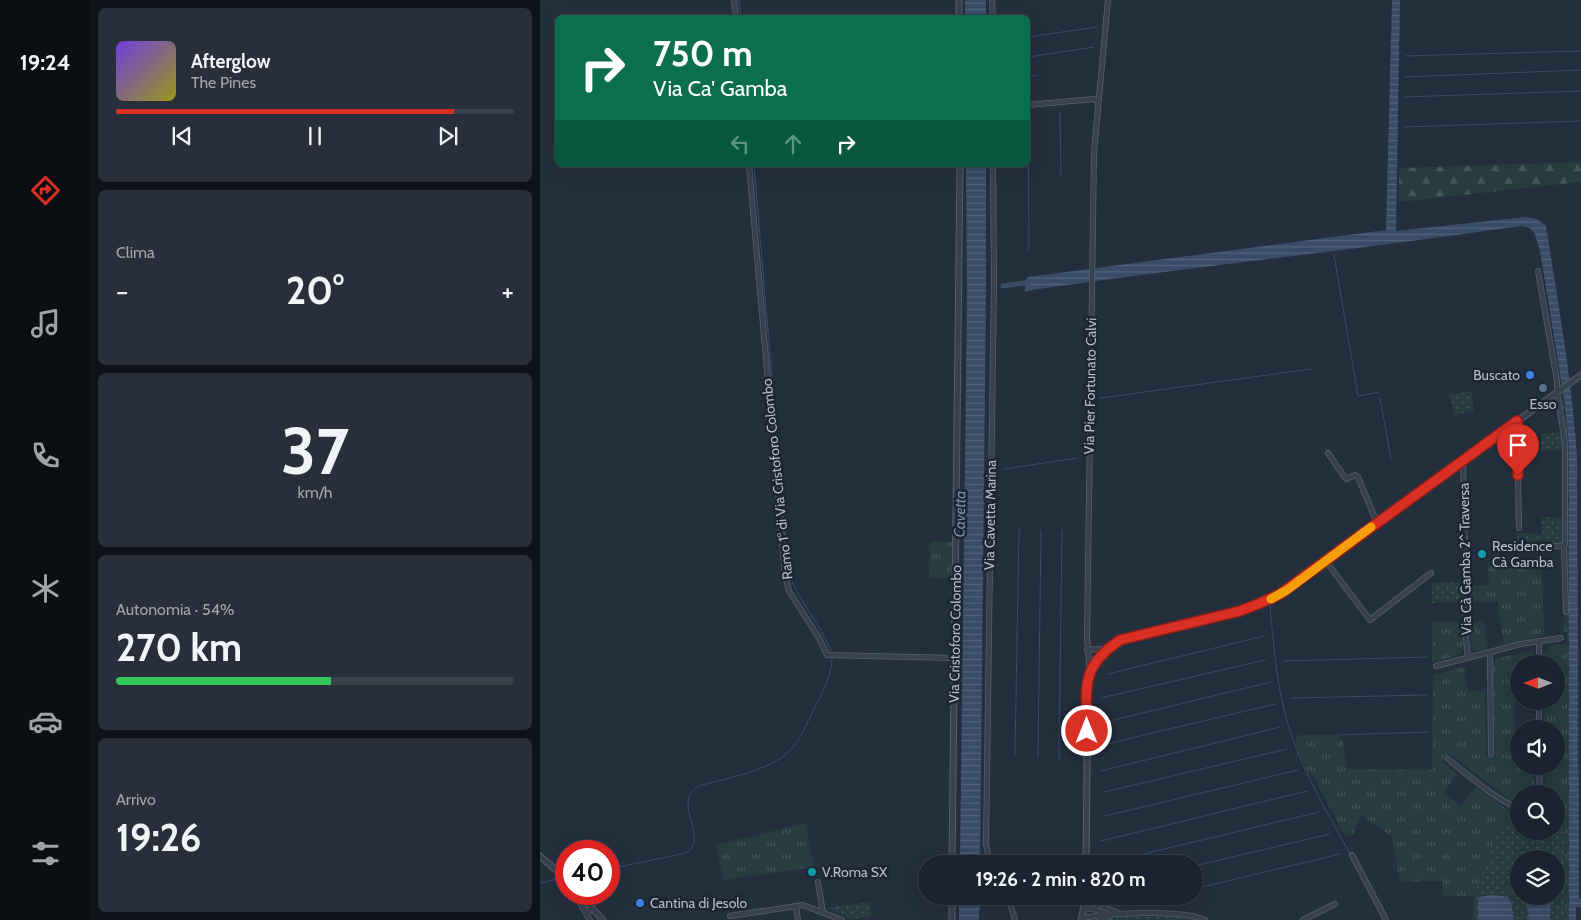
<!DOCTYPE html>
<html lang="it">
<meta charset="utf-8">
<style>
:root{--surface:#1b232e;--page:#282f3a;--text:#f1f3f6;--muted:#a0a4aa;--line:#39404a;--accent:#d93025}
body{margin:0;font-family:Cabin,sans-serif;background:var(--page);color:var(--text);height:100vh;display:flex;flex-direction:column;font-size:19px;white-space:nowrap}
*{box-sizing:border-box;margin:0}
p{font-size:16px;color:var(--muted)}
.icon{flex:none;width:28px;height:28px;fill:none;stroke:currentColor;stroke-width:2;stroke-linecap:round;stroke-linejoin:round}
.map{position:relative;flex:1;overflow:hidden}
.drawer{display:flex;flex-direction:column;gap:8px;padding:8px;background:#0f1319;width:450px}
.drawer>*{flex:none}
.top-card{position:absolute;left:15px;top:15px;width:475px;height:152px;border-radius:8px;box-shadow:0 5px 20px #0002,0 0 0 1px var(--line);background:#0b6e4f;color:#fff;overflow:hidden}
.needle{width:32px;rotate:270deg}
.tools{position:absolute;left:970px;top:655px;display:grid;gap:10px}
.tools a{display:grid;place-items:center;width:55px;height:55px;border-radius:50%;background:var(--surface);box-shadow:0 5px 20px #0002,0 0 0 1px var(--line);font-size:25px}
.speed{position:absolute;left:15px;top:840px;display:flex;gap:10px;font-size:25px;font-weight:700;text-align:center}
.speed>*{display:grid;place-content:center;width:65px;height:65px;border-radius:50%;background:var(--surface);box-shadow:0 5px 20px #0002,0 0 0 1px var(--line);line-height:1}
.speed .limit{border:8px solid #d22;background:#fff;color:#111}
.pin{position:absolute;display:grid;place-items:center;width:42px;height:42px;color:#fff;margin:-51px -21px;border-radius:50% 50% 50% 0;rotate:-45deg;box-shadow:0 0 5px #0007}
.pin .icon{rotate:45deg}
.me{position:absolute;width:55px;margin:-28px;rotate:0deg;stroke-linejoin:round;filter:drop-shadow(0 0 4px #0008)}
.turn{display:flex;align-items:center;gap:18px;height:105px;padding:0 15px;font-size:22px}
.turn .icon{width:65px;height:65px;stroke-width:2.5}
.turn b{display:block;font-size:35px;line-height:42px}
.lanes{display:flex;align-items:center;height:48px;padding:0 15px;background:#0003;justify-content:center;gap:25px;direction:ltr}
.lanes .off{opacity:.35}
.big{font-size:38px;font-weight:800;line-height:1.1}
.drawer .card{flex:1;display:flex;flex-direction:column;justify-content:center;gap:8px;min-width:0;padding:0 18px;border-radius:8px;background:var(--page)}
.drawer .dial{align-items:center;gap:0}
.dial b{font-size:65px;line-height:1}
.song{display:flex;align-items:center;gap:15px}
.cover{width:60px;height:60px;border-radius:8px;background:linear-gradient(135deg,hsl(260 70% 55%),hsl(60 70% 35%))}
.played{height:5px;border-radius:2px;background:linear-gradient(90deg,var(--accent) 85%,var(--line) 85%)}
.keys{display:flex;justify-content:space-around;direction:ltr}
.heat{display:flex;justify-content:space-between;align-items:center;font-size:28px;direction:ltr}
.charge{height:8px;border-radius:4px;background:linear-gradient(90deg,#34c759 54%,var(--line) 0)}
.trip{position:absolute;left:378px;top:855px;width:285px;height:50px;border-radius:25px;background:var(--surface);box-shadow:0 5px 20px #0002,0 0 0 1px var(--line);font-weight:800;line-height:50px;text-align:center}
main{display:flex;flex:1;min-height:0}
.tabs{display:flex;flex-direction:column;width:90px;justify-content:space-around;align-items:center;background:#0b0e12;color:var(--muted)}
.tabs .icon{width:35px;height:35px}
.tabs .selected{color:var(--accent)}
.tabs b{font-size:22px;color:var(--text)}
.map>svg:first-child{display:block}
</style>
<main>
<nav class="tabs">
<b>19:24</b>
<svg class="icon selected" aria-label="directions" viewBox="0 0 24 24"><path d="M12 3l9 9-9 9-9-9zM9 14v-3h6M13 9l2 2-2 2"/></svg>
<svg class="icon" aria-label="music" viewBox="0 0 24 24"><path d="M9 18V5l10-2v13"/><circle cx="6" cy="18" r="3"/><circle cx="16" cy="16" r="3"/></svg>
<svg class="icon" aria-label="phone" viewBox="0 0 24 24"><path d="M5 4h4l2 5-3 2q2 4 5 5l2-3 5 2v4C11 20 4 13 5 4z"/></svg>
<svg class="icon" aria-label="climate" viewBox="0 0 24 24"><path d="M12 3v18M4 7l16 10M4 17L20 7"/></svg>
<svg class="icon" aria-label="car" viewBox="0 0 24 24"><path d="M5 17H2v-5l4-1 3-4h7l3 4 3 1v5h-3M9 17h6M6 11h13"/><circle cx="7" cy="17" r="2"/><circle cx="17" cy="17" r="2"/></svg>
<svg class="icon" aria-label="filters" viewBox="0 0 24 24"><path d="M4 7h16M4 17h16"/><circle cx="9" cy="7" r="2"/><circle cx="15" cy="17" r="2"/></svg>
</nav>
<section class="drawer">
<div class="card">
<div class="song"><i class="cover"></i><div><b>Afterglow</b><p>The Pines</p></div></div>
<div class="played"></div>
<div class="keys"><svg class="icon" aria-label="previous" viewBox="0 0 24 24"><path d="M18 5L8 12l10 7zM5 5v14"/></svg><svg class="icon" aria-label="pause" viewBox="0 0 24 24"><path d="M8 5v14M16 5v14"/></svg><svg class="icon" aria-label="next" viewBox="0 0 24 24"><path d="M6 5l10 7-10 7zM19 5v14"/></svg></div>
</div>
<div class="card"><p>Clima</p>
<div class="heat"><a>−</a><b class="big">20°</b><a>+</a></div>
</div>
<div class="card dial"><b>37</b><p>km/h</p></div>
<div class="card"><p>Autonomia · 54%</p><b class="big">270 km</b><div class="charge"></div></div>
<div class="card"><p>Arrivo</p><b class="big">19:26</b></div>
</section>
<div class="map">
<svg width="1041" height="920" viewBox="0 0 1041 920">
<defs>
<pattern id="grass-tufts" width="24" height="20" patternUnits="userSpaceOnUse" patternTransform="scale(1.25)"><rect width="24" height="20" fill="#263c3f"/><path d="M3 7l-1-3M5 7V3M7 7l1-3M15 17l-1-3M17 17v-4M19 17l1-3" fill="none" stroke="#435659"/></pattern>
<pattern id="forest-firs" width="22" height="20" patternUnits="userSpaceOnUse" patternTransform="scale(1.25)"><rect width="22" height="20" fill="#263c3f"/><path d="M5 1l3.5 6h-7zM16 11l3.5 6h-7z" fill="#435659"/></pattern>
<pattern id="park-dots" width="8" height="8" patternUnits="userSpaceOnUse" patternTransform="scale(1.25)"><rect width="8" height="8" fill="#263c3f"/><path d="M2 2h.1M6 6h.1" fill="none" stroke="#435659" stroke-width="1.8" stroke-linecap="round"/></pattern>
<pattern id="water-rules" width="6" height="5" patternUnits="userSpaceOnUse" patternTransform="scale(1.25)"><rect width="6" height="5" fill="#394c67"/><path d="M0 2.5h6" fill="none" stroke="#53647b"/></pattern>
</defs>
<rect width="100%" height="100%" fill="#242f3e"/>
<g fill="url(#grass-tufts)">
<path d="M1023,393l6,53v474h-3v-108l-10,-1v-17h-11v-28h11v-37h-12v-28h12v-37h-12v-12h2l1,-5 20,-3v-12h-4l1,-18 3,-1v-167l-7,-51z"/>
<path d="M390,541l24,1 -1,36h-24z"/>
<path d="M948,563h9l1,4 44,-2 2,70 -40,10 -3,-22 -2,-2 -1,-19h-30l1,-16 20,-1z"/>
<path d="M944,621l3,28 -11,2 -5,-3 -2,-26z"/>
<path d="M892,622h29l3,28h-2l-1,5 -29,7z"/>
<path d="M992,650l2,2v12h-15v15l-4,1v51h4v35h16l-1,28h-15v7h-7l-63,-48 -7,9 15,12 -14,19 18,12 14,-18 36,25v13l-9,-2 -28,73h-31v-15l-43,1 -8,-45 -31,-22 -7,18 -8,4 -36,-66h-3l-12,-30 4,-6h38l6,6 4,28 85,1 1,-95 31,-8 4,24h17l1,66h9l-2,-95 3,-3z"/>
<path d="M266,823l8,44 -90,13 -9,-35z"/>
</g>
<path fill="url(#forest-firs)" d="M1041,162v20l-182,20v-34z"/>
<g fill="url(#park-dots)" fill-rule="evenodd">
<path d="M931,391l3,20 -20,4 -4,-20z"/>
<path d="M1021,432l2,18 -22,1v-17z"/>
<path d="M1002,517l21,1v26l-46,2v-13l25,1z"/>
<path d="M923,582l1,19 -32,2v-20z"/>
<path d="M1016,811h10v109h-96l3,-1 1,-23 28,-73 9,1v-12h4v23h23l1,-4h17zM979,859h37v37h-37z"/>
<path d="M330,902l1,14 -18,3 -27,-11z"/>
<path d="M634,916l22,4h-90l14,-3z"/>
</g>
<g fill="url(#water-rules)">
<rect x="425" y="0" width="21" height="17"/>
<path d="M852,0h8l-4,231 130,-14 11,2 9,7c12,77 26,153 31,230l2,442 2,1v8h-5v13h-7v-474l-5,-48 -24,-147c-4,-12 -4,-25 -19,-25 -165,24 -331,41 -496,65v-11l2,-1 1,-2 358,-47z"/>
<path d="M426,165h20v123l-6,576h-20l7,-570z"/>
<path d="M952,895l16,2 3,5 3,18h-36v-21l2,-2z"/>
<path d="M419,896h21l-1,24h-20z"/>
<path d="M988,898h21l2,3 -1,19h-21l-3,-17z"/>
</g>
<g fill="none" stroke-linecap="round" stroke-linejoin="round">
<g stroke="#394c67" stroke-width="1">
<path d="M199,0l2,18"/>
<path d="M488,37l69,-10"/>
<path d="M865,56l176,-5"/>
<path d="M488,57l66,-10"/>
<path d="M488,77l10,-2"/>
<path d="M865,77l176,-7"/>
<path d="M864,97l177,-6"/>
<path d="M520,112l1,63"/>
<path d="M488,115l1,135"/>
<path d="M864,127l177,-6"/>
<path d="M214,165l34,404c8,30 32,53 43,82"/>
<path d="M794,255l24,141 21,-4"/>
<path d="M561,398l210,-29"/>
<path d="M840,398l11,61"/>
<path d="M464,469l74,-11"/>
<path d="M730,606c4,43 7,87 21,128 14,42 38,81 59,120"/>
<path d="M744,661l143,-4"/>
<path d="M568,674l156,-38"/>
<path d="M561,698l164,-38"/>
<path d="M751,698l136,-3"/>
<path d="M561,723l170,-41"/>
<path d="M797,735l92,-3"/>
<path d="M562,745l173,-41"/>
<path d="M475,755l4,-226"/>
<path d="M498,756l3,-226"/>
<path d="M519,758l3,-228"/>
<path d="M561,771l179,-44"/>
<path d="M564,792l183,-43"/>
<path d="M565,816l193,-46"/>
<path d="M561,841l206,-50"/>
<path d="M562,864l217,-52"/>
<path d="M654,866l136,-32"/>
<path d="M69,869l77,-16c20,-11 -3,-39 3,-56 1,-5 6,-8 10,-11 28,-8 77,-16 95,-40 9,-11 15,-28 22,-41 7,-14 16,-30 16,-47"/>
<path d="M0,883l21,-5"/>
<path d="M654,889l146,-35"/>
<path d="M608,899l14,-3"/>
</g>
<path stroke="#394c67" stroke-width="5" d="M463,286l27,-4"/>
<defs>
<g id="minor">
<path d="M194,0l2,18"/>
<path d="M452,0l1,18"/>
<path d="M488,105l66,-6 3,2"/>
<path d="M209,165l36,410 4,16 30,47 8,17 128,3"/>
<path d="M998,271l19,110v11l8,52v100l-3,2h-21"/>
<path d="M977,421l2,107"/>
<path d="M788,453l18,26 9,-4 3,2 19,46"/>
<path d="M923,460l3,140 -1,29 3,29"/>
<path d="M1024,545l2,67"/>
<path d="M785,560l45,60 61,-47"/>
<path d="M999,641v23"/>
<path d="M547,650l11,-1 7,1"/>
<path d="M950,652l1,102"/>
<path d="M896,666l85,-22 40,-6"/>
<path d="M550,672l-3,-34 7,-486 14,-152"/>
<path d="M999,701v28"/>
<path d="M908,759c15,12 54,46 71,48"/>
<path d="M999,794l1,-28"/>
<path d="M812,855l34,65"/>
<path d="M450,864l-4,-20 8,-564 -1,-115"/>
<path d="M534,864l12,-1"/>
<path d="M278,882l5,31"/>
<path d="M35,894l12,21"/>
<path d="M468,896l7,24"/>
<path d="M555,896l8,11 15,6"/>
<path d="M256,906l2,14"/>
<path d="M544,910l7,-2 16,6"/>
<path d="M190,916l73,-11 39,15"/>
<path d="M542,918c28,-5 98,-9 123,2"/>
<path d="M50,920l-3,-5 4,-7"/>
<path d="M559,920l11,-3"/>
<path d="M763,920l32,-16"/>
</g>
<g id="tertiary">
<path d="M419,0v18"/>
<path d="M0,856l26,23"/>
<path d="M412,864l8,-699"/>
<path d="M546,864l2,-187c5,-17 18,-27 32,-37l120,-29 18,-7 21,-10 302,-219"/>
<path d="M39,894l24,26"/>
<path d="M412,920v-24"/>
<path d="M541,920l5,-24"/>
</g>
</defs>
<use href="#minor" stroke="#565f6c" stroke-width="6"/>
<use href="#tertiary" stroke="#565f6c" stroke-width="7"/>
<use href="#minor" stroke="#38414e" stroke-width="4.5"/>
<use href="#tertiary" stroke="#38414e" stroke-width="5"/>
</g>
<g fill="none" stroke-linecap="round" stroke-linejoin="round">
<defs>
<path id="route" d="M547,731c0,-44 -8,-63 33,-91l120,-29 18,-7 22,-10 237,-173 1,54"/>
</defs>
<use href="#route" stroke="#8d1f18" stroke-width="12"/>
<use href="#route" stroke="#d93025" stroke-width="9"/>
<path stroke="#f59e0b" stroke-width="9" d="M731,599l16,-9 84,-63"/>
</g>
<g fill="#3f7fe0" stroke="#1d2633" stroke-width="2">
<circle cx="990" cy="375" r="5"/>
<circle cx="100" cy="903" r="5"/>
</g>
<circle fill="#5c6f8a" stroke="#1d2633" stroke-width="2" cx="1003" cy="388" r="5"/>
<g fill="#0f9aa8" stroke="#1d2633" stroke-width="2">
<circle cx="942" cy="554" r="5"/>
<circle cx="272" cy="872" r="5"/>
</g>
<g text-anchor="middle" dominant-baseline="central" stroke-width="5" stroke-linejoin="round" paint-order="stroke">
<g font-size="14" fill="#b4bcc9" stroke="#1d2633" text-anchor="start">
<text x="980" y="375" text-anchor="end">Buscato</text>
<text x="1003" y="404" text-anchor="middle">Esso</text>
<text x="952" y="546">Residence<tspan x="952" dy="16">Cà Gamba</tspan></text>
<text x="282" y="872">V.Roma SX</text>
<text x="110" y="903">Cantina di Jesolo</text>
</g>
<g font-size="14" fill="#b4bcc9" stroke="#1d2633">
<text transform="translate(550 386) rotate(-89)">Via Pier Fortunato Calvi</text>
<text transform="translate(237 479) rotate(-96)">Ramo 1° di Via Cristoforo Colombo</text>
<text transform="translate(450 515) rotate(-89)">Via Cavetta Marina</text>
<text transform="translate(925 559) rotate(-91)">Via Cà Gamba 2^ Traversa</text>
<text transform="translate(415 634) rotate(-89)">Via Cristoforo Colombo</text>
</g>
<g font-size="15" font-style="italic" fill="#7c92b1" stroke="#1d2633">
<text transform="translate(420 514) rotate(-89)">Cavetta</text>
</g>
</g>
</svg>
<div class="tools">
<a><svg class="needle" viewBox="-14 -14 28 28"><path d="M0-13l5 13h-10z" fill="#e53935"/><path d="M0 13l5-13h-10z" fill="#a0a4aa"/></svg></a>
<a><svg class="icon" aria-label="sound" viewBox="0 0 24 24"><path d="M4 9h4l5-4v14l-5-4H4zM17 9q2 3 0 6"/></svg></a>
<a><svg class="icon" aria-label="search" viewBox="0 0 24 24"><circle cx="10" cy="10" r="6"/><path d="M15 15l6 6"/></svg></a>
<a><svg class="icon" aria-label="layers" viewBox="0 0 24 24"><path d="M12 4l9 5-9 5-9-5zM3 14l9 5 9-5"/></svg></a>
</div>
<div class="speed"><div class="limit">40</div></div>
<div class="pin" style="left:978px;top:475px;background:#d93025"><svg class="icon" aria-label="arrive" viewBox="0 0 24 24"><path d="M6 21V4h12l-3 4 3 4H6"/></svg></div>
<svg class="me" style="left:547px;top:731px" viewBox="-20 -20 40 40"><circle r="17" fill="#d93025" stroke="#fff" stroke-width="3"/><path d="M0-11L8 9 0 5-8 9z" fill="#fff"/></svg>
<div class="trip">19:26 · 2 min · 820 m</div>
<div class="top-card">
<div class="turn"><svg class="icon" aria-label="right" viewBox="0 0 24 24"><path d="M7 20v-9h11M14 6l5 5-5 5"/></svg><div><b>750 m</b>Via Ca' Gamba</div></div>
<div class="lanes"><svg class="icon off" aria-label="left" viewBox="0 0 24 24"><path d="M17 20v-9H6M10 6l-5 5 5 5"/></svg><svg class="icon off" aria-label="ahead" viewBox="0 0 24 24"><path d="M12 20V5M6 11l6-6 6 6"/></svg><svg class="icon" aria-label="right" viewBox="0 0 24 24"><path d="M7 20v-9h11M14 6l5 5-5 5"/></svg></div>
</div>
</div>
</main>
